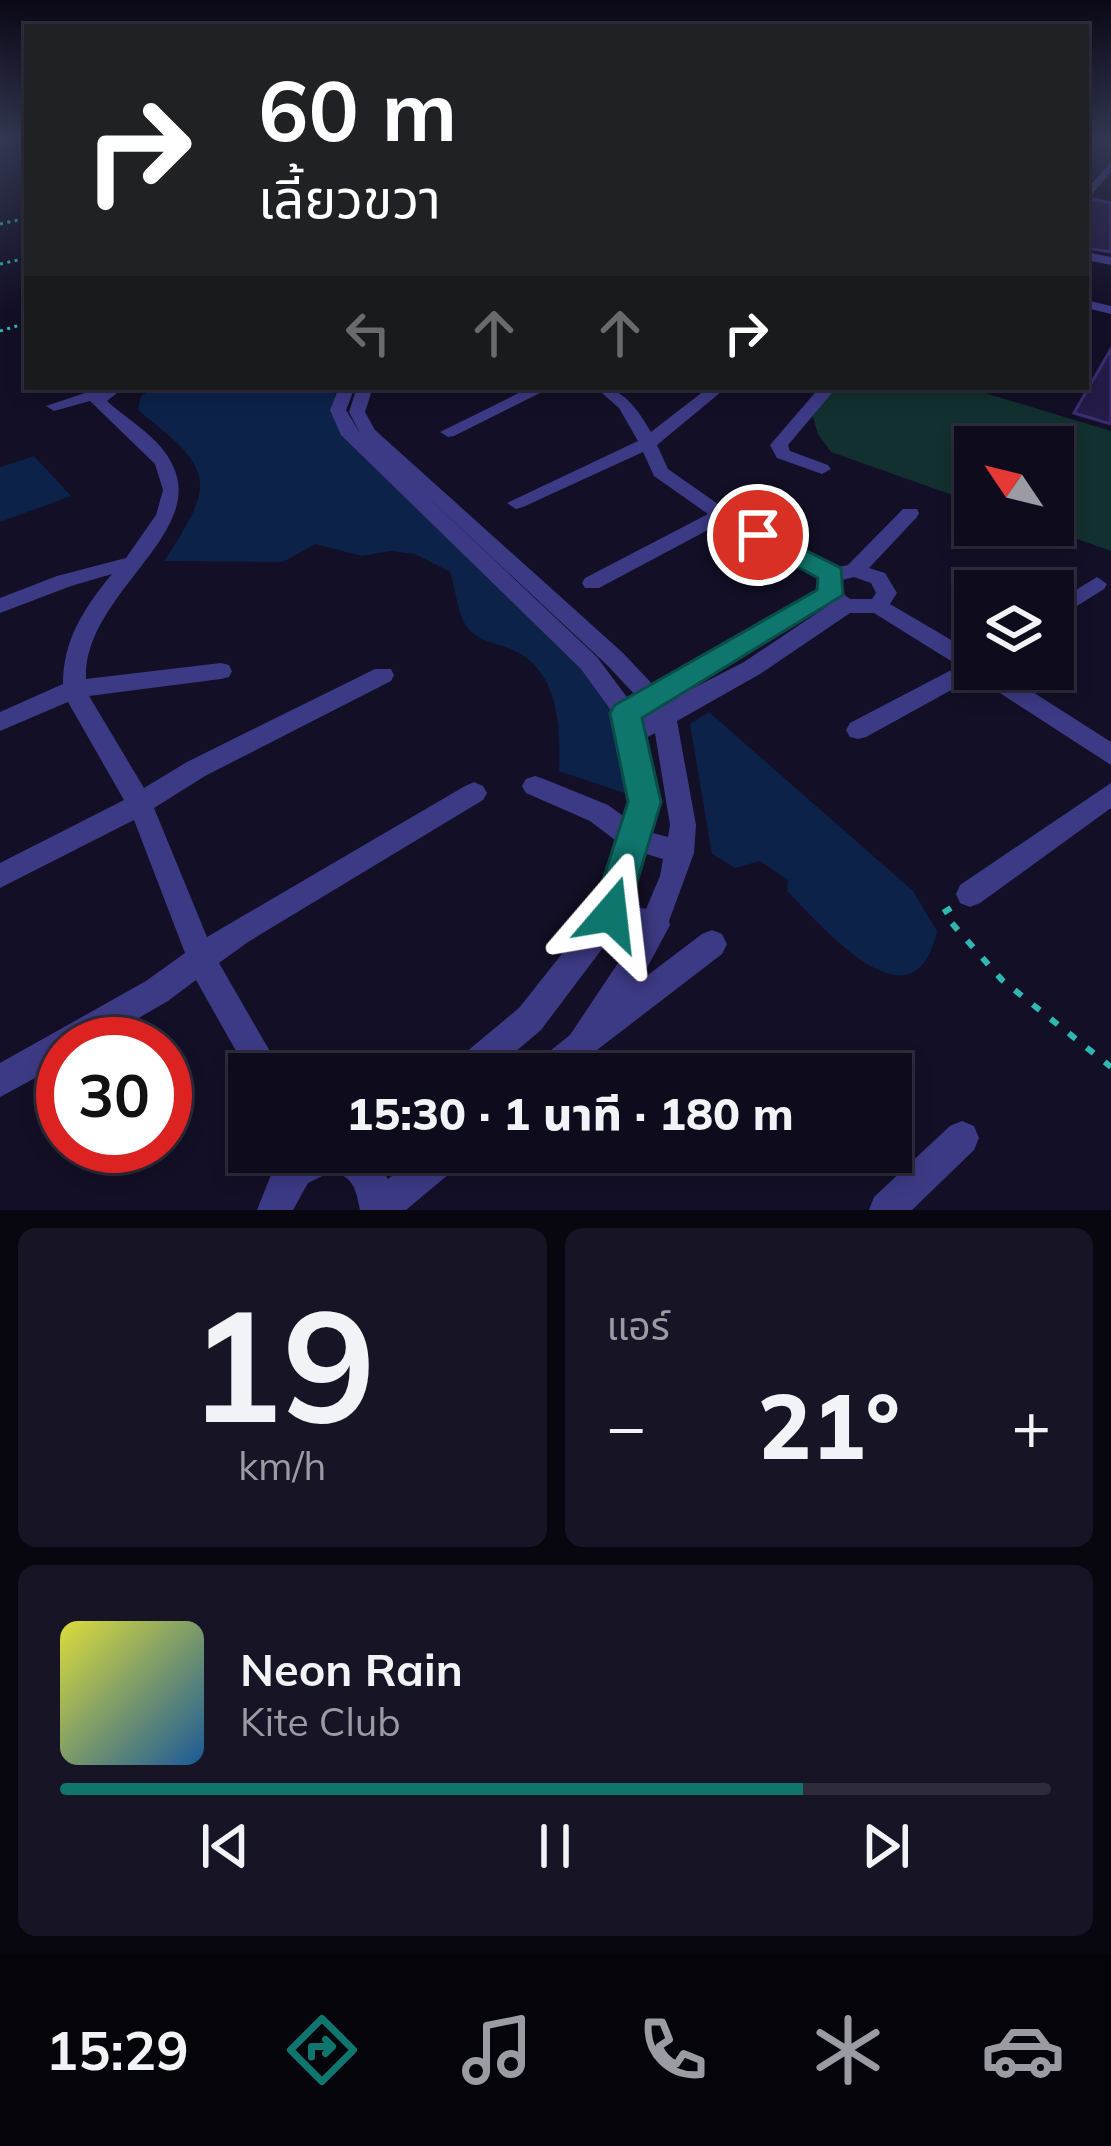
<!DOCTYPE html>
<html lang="th">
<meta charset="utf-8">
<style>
:root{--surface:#0e0b1c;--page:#171425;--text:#f1f3f6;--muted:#9b9ba3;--line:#2e2b3b;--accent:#0f766e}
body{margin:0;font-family:Mulish,"Noto Sans Thai",sans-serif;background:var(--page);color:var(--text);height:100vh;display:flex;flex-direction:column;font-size:45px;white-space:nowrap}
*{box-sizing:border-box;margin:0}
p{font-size:39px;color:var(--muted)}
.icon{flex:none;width:66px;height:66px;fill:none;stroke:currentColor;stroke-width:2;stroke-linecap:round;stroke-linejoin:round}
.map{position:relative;height:1210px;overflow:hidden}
.drawer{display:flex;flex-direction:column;gap:18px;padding:18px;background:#08060f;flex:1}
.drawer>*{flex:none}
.guide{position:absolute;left:24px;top:24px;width:1065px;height:366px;border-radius:0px;box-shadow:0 6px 18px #0003,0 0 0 3px var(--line);background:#202124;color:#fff;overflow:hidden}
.needle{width:78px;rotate:305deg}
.fabs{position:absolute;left:954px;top:426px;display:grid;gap:24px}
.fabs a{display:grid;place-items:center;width:120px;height:120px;border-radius:0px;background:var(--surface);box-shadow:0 6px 18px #0003,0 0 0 3px var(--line);font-size:60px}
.speed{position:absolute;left:36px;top:1017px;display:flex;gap:24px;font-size:60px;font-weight:700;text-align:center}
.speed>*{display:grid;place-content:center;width:156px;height:156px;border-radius:50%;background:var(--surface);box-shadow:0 6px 18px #0003,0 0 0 3px var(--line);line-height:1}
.speed .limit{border:18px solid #d22;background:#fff;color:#111}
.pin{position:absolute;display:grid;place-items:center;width:102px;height:102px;color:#fff;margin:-51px;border:6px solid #fff;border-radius:50%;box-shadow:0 3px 12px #0007}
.me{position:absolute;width:132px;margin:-66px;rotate:17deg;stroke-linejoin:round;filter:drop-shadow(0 0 9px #0008)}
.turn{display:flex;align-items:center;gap:42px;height:252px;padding:0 36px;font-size:54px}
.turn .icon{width:156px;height:156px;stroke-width:2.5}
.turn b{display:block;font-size:84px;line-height:102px}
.lanes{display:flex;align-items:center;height:114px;padding:0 36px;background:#0003;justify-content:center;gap:60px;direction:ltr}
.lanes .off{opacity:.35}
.big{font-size:90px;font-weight:800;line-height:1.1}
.drawer .tile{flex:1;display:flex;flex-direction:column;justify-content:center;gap:18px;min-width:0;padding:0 42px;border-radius:18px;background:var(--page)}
.drawer .dial{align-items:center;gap:0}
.dial b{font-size:156px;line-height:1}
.song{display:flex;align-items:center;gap:36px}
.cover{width:144px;height:144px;border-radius:18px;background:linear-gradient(135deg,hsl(60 70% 55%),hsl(210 70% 35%))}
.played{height:12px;border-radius:6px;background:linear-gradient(90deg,var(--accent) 75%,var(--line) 75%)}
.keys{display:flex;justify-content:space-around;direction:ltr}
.heat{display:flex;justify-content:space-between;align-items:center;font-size:66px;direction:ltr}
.drawer .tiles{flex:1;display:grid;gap:18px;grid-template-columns:1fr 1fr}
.tile:last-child{grid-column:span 2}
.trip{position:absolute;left:228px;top:1053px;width:684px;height:120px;border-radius:0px;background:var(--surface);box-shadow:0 6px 18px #0003,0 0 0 3px var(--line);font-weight:800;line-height:120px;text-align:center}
.tabs{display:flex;height:192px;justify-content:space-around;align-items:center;background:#06040b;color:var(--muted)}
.tabs .icon{width:84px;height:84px}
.tabs .on{color:var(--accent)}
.tabs b{font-size:54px;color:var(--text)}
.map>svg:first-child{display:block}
</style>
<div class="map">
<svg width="1111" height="1210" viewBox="0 0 1111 1210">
<rect width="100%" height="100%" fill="#130f26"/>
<path fill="#12302f" d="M834,387h131l146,44v120l-73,-26h15v-78h-78v56l-144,-51 -13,-18 -8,-27z"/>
<g fill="#0c2248">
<path d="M158,387h179l-5,20 260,263 43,86 -5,39 -71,-24c2,-46 0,-104 -51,-123 -14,-5 -32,-8 -41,-21 -10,-14 -11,-38 -17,-55l-35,-18 -24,-3 -29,5 -47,-12 -32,18 -119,-1c54,-81 49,-91 -26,-151l3,-14z"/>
<path d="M34,456l37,40 -71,26v-55z"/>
<path d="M709,712l204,179 24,40c-23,105 -115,-5 -150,-40l1,-11 -28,-19 -25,7 -23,-14 -22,-130z"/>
</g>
<g fill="#241b47" stroke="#3b2d73" stroke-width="3">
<path d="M1093,199l18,4v49l-25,-4v-40z"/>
<path d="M1111,349v75l-37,-11z"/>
</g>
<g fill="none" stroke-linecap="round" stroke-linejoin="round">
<g stroke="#2fb8b0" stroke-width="3" stroke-dasharray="3 4.5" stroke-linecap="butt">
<path d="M0,224l27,-6"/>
<path d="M0,264l27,-6"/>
<path d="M0,331l27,-8"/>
</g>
<path stroke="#2fb8b0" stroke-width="6" stroke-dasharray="9 14" stroke-linecap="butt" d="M951,908l-8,5 59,67 109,87"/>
<g fill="#3d3a85" fill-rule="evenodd">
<path d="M1086,140l25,2v6l-25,-5z"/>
<path d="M1111,162v10l-25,29v-11z"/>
<path d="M1086,252l25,5v8l-25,-5z"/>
<path d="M1086,300l25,6v8l-25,-6z"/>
<path d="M103,387h14v6l-10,8c22,20 54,37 66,65 33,69 -90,129 -87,213l135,-16 8,2 3,6 -3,6 -8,2 -132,17 55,92 43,-26 188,-93h16l3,6 -3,6 -186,95 -51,32 53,129 258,-151 9,-4 9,4 4,7 -4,7 -235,142 -29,21 64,111h-34l-53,-94 -28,21 -74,43h-31v19l-63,34v-34l146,-82 39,-28 -51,-133 -134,68v-25l124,-63 -56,-98 -68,29v-19l63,-28c0,-44 21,-76 49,-110l-41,12 -71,27v-15l57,-22 69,-18 30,-43 7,-25 -8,-26 -65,-63 -36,10 -8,-5z"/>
<path d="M339,387h16l-9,23 15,25 -12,-23 8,-25h16l-8,25 10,18 248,223 32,34 165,-95 2,-14 -101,-55 -122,65h-14l-3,-5 3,-5 123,-64 -54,-38 -11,-24 -120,55 -7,2 -9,-6 131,-62 -19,-33 -24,-21c29,0 42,22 56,45l58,-45h18l-70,58 11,24 60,42 106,57 14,-3 55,-56h14l2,4 -2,4 -48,51 16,5 12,20 -7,11 85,50v15h22l114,73v23l-136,-88 -109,60 -8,2 -8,-2 -4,-7 4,-7 109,-57 -85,-53h-24l-90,61 -83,47 19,104 -2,28 -25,68 1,4 -30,56 62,-47 10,-4 10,4 5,10 -5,10 -125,96 -26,24h-41l5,-11 35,-28 60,-90 5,-12 -18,-4 -76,101 -52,44h-41l5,-11 66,-55 80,-101 20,-64 -29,-22 -64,-28 -4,-7 4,-7 9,-3 9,3 64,26 18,13 5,-15 -10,-69 -6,-18 -34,-47 -240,-234 -11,-25zM417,487l190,178 30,32 -5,7 -35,-47zM854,577l17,6 5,10 -4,6h-22l-9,-7 1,-12zM829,605l-85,57 -78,40zM655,733l15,92 -2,12 -19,-5 8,-29 -11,-65zM643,853l20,6 -3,17 -14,33 -18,-4z"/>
<path d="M531,387h21l-98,49 -6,1 -8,-5z"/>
<path d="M820,387h17l-49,58 2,6 38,14 3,4 -9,5 -45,-16 -7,-13z"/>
<path d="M1097,577l10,7 -3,5 -51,32v-17z"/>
<path d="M1111,783v25l-131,95 -10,4 -10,-4 -4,-9 4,-9z"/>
<path d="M962,1121l12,5 5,12 -5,12 -62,60h-43l5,-13 76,-71z"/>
<path d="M294,1152h76l18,27 34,-27h44l-5,12 -55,46h-46c-4,-21 -7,-35 -30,-38l-22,11 -15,27h-36l14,-35z"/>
</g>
</g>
<linearGradient id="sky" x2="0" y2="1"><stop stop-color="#0a0815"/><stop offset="0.45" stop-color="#333752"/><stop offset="1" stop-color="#333752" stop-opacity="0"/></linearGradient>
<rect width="1111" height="310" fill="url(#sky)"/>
<path fill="#0f766e" stroke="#0a4d48" stroke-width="3" d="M758,527l83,41 2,27 -201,123 19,84 -37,124 -13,5 -13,-5 -6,-12 36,-112 -18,-89 5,-8 202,-115 1,-12 -69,-38 -3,-5z"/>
</svg>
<div class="fabs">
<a><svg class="needle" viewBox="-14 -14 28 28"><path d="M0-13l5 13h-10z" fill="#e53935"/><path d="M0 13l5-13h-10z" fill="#9b9ba3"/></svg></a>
<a><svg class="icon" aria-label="layers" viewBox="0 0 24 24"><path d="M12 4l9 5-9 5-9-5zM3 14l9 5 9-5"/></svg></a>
</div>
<div class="speed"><div class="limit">30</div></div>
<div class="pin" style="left:758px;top:535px;background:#d93025"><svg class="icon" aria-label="arrive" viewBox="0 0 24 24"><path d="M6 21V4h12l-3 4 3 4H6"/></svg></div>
<svg class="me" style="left:611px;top:914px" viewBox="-20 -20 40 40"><path d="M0-17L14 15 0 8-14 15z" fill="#0f766e" stroke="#fff" stroke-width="4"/></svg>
<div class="trip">15:30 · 1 นาที · 180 m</div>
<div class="guide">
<div class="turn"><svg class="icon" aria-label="right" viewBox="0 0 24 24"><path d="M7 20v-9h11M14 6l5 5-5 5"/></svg><div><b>60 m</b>เลี้ยวขวา</div></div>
<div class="lanes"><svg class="icon off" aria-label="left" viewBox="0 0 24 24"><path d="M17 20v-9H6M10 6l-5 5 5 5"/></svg><svg class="icon off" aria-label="ahead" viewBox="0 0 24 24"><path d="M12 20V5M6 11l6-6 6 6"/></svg><svg class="icon off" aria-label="ahead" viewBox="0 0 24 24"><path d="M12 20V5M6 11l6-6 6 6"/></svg><svg class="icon" aria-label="right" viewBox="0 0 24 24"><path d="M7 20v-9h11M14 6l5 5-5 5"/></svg></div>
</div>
</div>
<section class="drawer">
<div class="tiles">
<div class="tile dial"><b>19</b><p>km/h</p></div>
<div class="tile"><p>แอร์</p>
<div class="heat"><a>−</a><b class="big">21°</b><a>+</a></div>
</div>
<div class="tile">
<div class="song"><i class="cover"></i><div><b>Neon Rain</b><p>Kite Club</p></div></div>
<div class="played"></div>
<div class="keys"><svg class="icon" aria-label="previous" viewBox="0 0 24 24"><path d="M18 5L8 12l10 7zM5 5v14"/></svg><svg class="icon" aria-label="pause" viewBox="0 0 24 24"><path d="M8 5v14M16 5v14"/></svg><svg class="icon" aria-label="next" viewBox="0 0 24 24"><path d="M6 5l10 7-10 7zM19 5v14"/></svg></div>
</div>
</div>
</section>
<nav class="tabs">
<b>15:29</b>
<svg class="icon on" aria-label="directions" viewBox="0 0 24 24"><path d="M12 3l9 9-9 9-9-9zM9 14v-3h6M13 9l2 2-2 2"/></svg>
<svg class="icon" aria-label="music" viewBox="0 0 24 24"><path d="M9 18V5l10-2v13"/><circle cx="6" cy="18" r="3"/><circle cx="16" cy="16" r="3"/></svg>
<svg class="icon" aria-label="phone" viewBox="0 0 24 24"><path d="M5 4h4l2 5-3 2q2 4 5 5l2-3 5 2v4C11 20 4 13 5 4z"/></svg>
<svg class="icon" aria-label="climate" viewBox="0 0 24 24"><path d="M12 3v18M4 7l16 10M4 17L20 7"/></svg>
<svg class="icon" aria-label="car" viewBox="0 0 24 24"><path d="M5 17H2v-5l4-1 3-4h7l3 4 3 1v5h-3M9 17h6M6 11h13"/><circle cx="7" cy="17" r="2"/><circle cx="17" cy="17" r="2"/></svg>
</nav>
